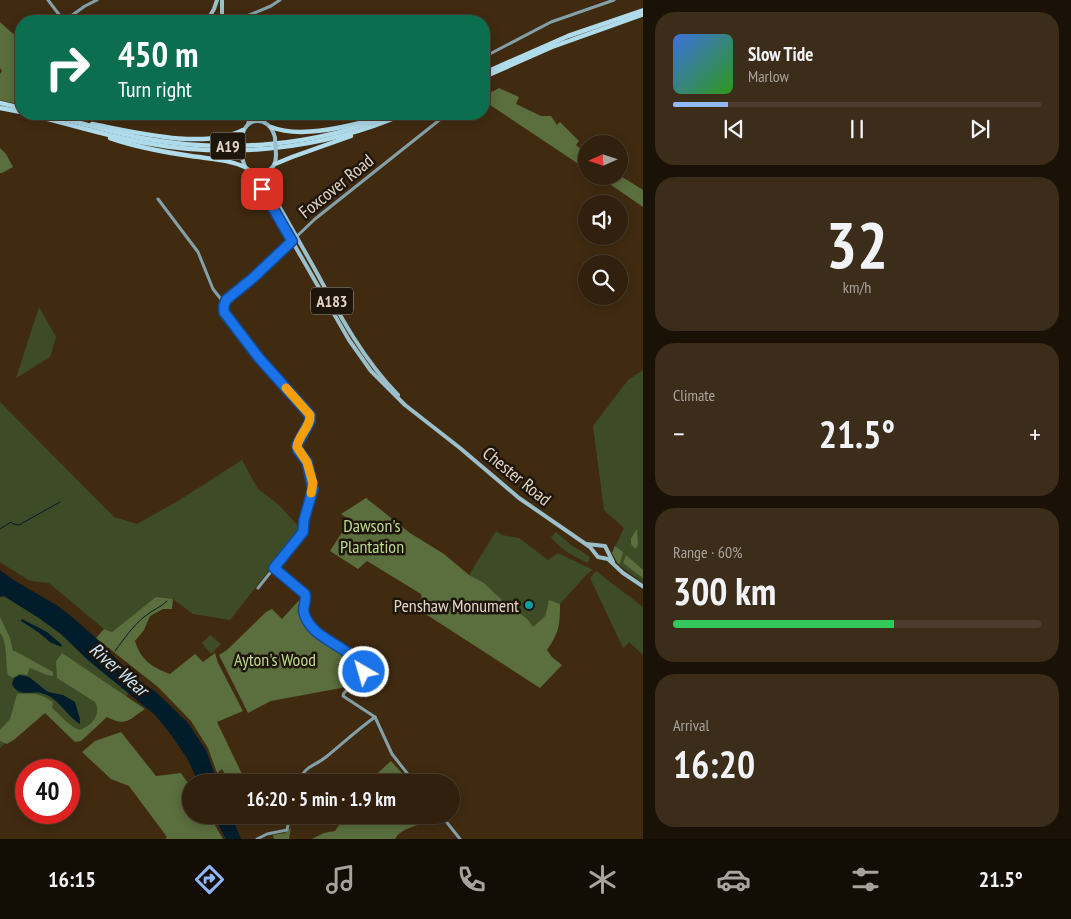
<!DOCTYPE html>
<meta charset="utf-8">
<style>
:root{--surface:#30200d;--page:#3c2d1b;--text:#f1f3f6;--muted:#a8a39d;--line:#4b3e2e;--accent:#90b8fd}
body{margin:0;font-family:"PT Sans Narrow",sans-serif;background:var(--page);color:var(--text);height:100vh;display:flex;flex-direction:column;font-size:19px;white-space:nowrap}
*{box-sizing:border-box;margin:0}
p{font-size:16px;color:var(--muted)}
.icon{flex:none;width:28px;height:28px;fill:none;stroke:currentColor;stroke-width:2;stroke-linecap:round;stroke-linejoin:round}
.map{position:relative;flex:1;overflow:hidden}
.panel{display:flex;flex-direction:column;gap:12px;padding:12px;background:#1a1207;width:428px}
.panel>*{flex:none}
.hud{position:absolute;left:15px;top:15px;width:475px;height:105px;border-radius:20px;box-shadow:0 2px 12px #0003,0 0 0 1px var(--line);background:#0b6e4f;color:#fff;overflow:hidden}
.needle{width:32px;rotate:267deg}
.buttons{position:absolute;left:578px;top:135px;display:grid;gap:10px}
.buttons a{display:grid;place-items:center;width:50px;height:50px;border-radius:50%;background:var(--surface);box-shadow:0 2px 12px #0003,0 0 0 1px var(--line);font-size:25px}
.speed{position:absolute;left:15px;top:759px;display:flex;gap:10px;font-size:25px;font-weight:700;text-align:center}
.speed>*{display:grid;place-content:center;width:65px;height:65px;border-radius:50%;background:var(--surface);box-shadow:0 2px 12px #0003,0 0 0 1px var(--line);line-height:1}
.speed .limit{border:8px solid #d22;background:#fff;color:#111}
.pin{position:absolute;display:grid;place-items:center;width:42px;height:42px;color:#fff;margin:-21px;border-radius:10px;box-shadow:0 2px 8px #0006}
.me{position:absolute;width:55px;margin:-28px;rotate:322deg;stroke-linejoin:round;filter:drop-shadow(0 0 4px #0008)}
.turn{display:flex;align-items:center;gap:18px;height:105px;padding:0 20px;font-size:22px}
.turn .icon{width:65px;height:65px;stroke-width:2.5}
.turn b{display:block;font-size:35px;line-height:42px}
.big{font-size:38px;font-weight:600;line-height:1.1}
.panel .tile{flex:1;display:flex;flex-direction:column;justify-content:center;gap:8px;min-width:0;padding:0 18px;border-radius:20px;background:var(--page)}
.panel .dial{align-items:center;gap:0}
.dial b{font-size:65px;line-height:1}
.song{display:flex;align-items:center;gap:15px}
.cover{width:60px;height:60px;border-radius:8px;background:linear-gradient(135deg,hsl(220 70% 55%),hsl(110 70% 35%))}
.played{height:5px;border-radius:2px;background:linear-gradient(90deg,var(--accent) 15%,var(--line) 15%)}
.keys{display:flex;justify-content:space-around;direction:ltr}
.heat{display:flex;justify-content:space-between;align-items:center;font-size:28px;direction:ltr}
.charge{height:8px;border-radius:4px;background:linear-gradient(90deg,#34c759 60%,var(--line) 0)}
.trip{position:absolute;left:182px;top:774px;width:278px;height:50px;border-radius:25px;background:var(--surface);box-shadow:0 2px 12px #0003,0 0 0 1px var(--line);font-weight:600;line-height:50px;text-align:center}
.menu{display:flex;height:80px;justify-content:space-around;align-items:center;background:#130d05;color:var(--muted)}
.menu .icon{width:35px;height:35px}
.menu .selected{color:var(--accent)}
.menu b{font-size:22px;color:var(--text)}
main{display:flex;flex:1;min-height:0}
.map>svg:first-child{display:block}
</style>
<main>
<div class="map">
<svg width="644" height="839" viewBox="0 0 644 839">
<rect width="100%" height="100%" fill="#402b11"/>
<g fill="#3d4c26">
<path d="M39,307l17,30 -6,20 -34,21z"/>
<path d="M643,370v213l-23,-17 -8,-13 12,-25 -20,-18 -11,-84 35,-46z"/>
<path d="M0,402l114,115 23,7 41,-23 64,-41 16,29 21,16 22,24 -71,91 -37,-6 -20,-15 -16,-2 -45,35 -8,-3 -55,-46 -19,-2 -30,-19z"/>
<path d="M496,531l6,4 17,3 29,22 10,-7 35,17 -6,4 -27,30 -6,-1 -7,3 -2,10 -12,11c-4,-10 -17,-17 -28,-18 -5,-16 -22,-26 -36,-34z"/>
<path d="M556,532l15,13 19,12 -2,6c-15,-7 -27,-13 -37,-26z"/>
<path d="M596,571l47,36v48l-14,-13 -6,6 -33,-70z"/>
<path d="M4,596l35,22 22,16 28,27 40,32 -10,12 -37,35 -36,-31 -46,39v-151z"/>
<path d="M210,635l11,9 -10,10 -9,-11z"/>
</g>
<g fill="#5b6e3d">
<path d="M0,22l21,19v64l-21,-5v-26l2,-3 -2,-3z"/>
<path d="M499,88l20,9 -3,7 25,12h10l6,9 3,-3 19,19 -3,4 10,8v16l-102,-68v-5z"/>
<path d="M0,148l6,6 7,13 -11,6h-2z"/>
<path d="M619,175l24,15v17l-45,-31z"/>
<path d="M366,498l44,35 34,21 25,21 15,8 19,18 2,8c11,1 24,8 28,18l12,-11 4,-16 11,4c0,21 -1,29 -13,46l5,7 10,8 -22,23 -116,-75 -3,-19 -54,-33 -9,8 -28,-18 20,-31 -9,-6z"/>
<path d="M637,529l1,16 -3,4 -4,-5v-6z"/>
<path d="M615,546l8,6 -3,11 -2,1 -6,-11z"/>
<path d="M626,555l17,15v8l-20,-15z"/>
<path d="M156,597l17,2 -1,10h-9l-13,7 -6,14 -9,11c6,19 16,26 35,33l25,-20 8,8 12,-9 3,10 25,48 -26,11 24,50 10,10h-21l-8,-13 -5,4 -9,-25 -17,-27 -33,-34 -62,-49 8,-9 8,3z"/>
<path d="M302,597c3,10 -3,15 4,26 4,4 9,11 14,14 14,12 35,17 41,36l-11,11 -9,4 -70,13 -23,12 -29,-58 8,-5 39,-38 6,-3 10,10z"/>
<path d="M0,617l10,21 3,13h2l38,21v4l-6,-1 -17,-7 -3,7 -8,-1 -6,4 -5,-3c-3,-12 0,-33 -8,-42z"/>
<path d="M62,653l83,56c-17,11 -18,18 -38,8l-26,24 -6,1 -30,-29 -30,26 -8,5 -7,-3v-11l10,-11 7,-25c16,-1 22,-1 36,8l-1,6c6,5 19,19 25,21 4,2 4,0 7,-1 10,-5 17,-15 11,-26l-38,-24 -1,-17z"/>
<path d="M121,732l35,44 25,-3 10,15v27h18l14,24h-58l2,-2 -38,-51 -18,-7 -29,-27 13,-11z"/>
<path d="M391,761l19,21h-42z"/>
<path d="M335,815h80l10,8c-10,3 -25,6 -30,16h-83l12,-6 11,-2 6,-9z"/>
<path d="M291,828l-2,11h-15l-1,-4 12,-2z"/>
</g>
<g fill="#011c2b">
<path d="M0,570l12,9 46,27 14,11 24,21 39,40 21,14 32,31 19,29 10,30h-19l-11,-24 -18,-26 -14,-17 -66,-54 -28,-27 -22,-16 -35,-22 -4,1z"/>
<path d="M22,619l25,13 15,13 -1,2 -11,-5 -12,-10 -17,-11z"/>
<path d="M20,675l9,2 19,15 15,3 12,7 5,17v5c-13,-8 -22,-26 -36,-30 -13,-5 -25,5 -32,-10l2,-6z"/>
<path d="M213,815h18l10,24h-15z"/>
</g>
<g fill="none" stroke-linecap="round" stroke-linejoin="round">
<g stroke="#011c2b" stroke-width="1">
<path d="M0,529l11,-7 2,2 6,1 41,-23"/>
<path d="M115,651c9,-12 17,-24 29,-34 8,-7 16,-9 23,-16"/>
</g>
<g stroke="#84a0a9" stroke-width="3">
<path d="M48,0l16,21"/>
<path d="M64,21l21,-15 12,-6"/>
<path d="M235,21l36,-15 9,-6"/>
<path d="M484,57l67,-35 63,-22"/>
<path d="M158,199l40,53 15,37 11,14"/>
<path d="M224,303l1,9 17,25 69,79 -1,5 -13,24 1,5 9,12 6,23 -9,35v10l-46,58"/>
<path d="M224,303l4,-5 25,-20 62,-59 132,-105"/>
<path d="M274,568l31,26c2,7 -3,13 -1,19 8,30 49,31 59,59l-1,4 -18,17 -1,3 32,21 17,37 22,28"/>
<path d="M298,782c9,-18 14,-14 28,-25 16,-13 31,-27 49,-40"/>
<path d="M441,815l19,24"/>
<path d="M257,839l10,-5 20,-4 1,-5v-10"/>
</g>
<g stroke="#9bbfcb" stroke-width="4">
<path d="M222,0v18"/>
<path d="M209,19l8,-3 8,5"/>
<path d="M207,21l7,-12 3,-9"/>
<path d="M258,114l6,8"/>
<path d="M248,124l3,-10"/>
<path d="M242,140c0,-24 28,-26 33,-2"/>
<path d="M242,158l3,9c12,11 31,7 31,-12"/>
<path d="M270,171l-2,11 1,6c16,29 33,58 49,87 23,43 46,85 80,120"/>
<path d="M253,173l96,167 22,31 34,34 55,43 59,50 71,49 8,10 10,2 15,14 21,14"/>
<path d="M586,544l19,2 8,16"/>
</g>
<g stroke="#afdbea" stroke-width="4.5">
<path d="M484,73l84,-37 76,-26"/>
<path d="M484,77l68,-30 92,-33"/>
<path d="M0,103l21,5"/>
<path d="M0,108l21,4"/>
<path d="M28,114c39,9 78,22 118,29 86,16 178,6 258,-29"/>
<path d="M46,114c32,8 64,18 96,24 84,16 174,8 252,-24"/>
<path d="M92,124c42,8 113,26 151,6"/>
<path d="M271,127c27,11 70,1 97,-6"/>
<path d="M110,138c26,9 53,14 81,18 19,3 36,3 54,11"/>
<path d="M275,164l17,-7 59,-21"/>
</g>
<g stroke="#9bbfcb" stroke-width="4">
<path d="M275,138l1,17"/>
<path d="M242,140v18"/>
</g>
</g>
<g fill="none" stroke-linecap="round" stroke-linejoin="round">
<defs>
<path id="route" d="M262,189l30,52 -39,37 -27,22 -2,6v6l35,46 51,57v6l-13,24 1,5 9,12 6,27 -9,31 -1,12 -29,36 31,26c2,7 -3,13 -1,19 8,29 50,32 60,59"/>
</defs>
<use href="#route" stroke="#114b97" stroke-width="12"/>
<use href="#route" stroke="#1a73e8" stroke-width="9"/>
<path stroke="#f59e0b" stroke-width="9" d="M286,388l24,27c1,12 -12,20 -13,32l10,15 6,21 -2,10"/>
</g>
<circle fill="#0f9aa8" stroke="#1f160b" stroke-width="2" cx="529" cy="605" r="5"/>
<g text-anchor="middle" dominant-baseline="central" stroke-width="5" stroke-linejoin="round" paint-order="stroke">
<g fill="#1f160b" stroke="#a79b8d" stroke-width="1">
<rect x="210.5" y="132.5" width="35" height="27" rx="4"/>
<rect x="311" y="287.5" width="42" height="27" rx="4"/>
</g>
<g font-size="16" font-weight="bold" fill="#e1d4c5">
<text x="228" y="146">A19</text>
<text x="332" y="301">A183</text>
</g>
<g font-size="18" fill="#e1d4c5" stroke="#1f160b">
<text transform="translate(336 186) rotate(-39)">Foxcover Road</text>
<text transform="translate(517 476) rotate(39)">Chester Road</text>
</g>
<g font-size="18" fill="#bad98d" stroke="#1f160b">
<text x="372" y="525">Dawson's<tspan x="372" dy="21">Plantation</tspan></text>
<text x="275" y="659">Ayton's Wood</text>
</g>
<g font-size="18" fill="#e1d4c5" stroke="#1f160b" text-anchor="end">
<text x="519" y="605">Penshaw Monument</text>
</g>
<g font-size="19" font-style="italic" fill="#c9e7fb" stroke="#1f160b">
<text transform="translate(119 669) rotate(41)">River Wear</text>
</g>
</g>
</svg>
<div class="buttons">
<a><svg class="needle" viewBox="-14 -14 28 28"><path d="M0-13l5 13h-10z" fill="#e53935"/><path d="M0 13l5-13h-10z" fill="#a8a39d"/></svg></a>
<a><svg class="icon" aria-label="sound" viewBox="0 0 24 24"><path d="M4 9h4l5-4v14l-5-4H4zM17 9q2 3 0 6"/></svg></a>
<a><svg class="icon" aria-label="search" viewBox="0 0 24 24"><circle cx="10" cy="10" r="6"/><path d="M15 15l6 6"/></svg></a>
</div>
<div class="speed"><div class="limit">40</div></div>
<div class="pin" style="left:262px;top:189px;background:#d93025"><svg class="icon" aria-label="arrive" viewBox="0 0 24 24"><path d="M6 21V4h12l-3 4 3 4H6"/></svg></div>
<svg class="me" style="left:364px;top:672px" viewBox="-20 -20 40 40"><circle r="17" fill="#1a73e8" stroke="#fff" stroke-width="3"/><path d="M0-11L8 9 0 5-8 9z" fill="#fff"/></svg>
<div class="trip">16:20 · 5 min · 1.9 km</div>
<div class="hud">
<div class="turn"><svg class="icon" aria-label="right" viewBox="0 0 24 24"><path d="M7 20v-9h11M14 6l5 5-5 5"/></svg><div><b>450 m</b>Turn right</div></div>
</div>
</div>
<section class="panel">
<div class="tile">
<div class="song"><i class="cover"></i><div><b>Slow Tide</b><p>Marlow</p></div></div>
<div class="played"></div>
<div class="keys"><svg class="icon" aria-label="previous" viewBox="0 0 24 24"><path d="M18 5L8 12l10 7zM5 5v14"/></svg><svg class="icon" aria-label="pause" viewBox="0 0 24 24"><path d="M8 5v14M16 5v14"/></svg><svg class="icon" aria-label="next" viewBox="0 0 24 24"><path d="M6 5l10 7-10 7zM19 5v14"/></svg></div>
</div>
<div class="tile dial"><b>32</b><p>km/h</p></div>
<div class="tile"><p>Climate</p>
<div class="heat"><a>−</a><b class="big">21.5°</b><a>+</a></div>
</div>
<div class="tile"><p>Range · 60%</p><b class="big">300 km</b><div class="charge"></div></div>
<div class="tile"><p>Arrival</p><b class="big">16:20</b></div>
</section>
</main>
<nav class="menu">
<b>16:15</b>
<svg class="icon selected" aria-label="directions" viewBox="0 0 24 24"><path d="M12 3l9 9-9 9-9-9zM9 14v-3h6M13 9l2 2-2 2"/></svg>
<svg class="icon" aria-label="music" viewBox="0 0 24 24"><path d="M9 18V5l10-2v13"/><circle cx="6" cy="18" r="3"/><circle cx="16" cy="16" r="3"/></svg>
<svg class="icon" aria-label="phone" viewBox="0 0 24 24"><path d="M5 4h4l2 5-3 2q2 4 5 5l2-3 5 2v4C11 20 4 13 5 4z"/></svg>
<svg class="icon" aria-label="climate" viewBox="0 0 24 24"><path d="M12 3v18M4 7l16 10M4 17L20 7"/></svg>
<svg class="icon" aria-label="car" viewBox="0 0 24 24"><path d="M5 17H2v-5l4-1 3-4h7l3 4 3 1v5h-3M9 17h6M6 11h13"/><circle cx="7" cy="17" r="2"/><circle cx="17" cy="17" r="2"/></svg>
<svg class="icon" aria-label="filters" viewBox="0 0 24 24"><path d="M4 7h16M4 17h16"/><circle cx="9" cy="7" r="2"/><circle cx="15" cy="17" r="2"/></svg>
<b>21.5°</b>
</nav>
